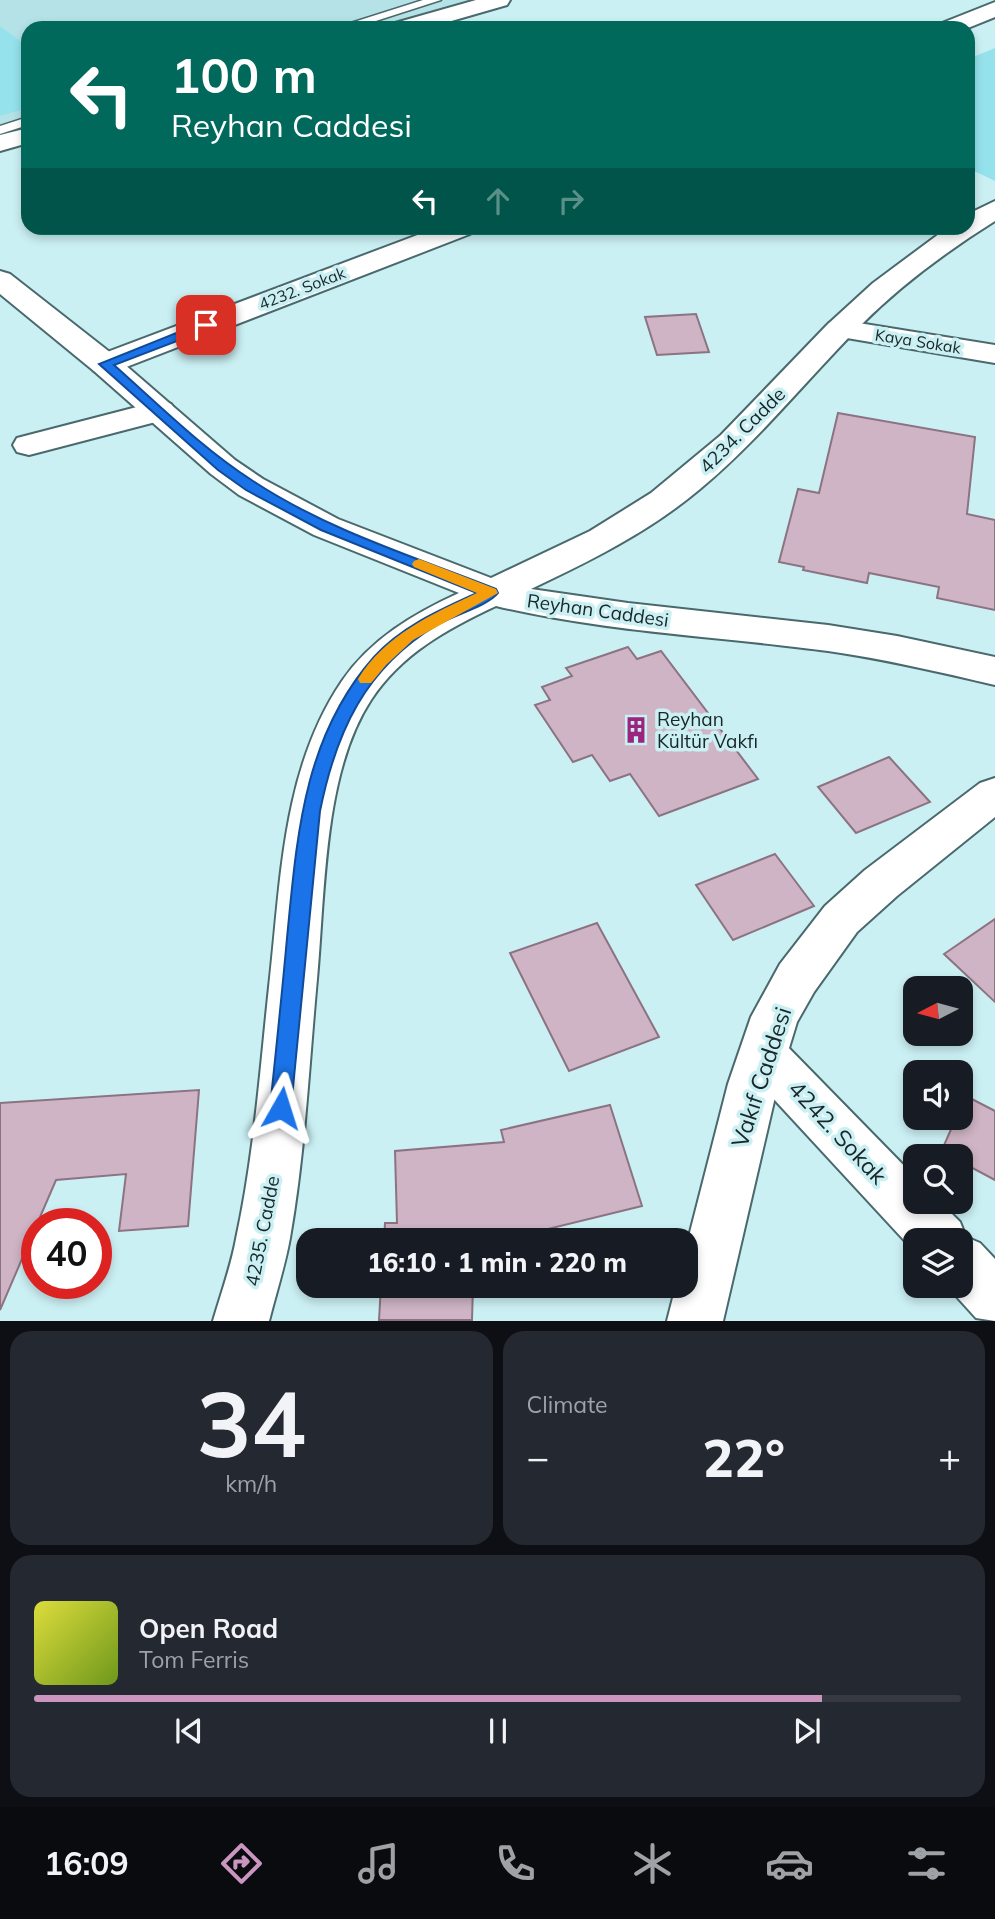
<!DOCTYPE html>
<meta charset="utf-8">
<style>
:root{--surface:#171b24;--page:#242831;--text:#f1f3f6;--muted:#9ea1a6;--line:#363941;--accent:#ca96c0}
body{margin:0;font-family:Mulish,sans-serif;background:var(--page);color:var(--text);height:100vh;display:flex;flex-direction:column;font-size:26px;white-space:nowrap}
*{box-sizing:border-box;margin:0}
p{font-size:23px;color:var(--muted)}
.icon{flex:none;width:38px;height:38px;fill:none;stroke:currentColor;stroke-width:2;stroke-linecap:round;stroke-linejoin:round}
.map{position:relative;height:1321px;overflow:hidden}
.side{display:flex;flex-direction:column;gap:10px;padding:10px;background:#0d0f14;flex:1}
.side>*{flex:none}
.banner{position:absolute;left:21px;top:21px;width:954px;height:214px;border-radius:21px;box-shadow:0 4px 10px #0003;background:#00695c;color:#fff;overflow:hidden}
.needle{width:46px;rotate:264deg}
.controls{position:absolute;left:903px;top:976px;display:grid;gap:14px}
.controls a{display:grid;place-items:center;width:70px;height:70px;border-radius:14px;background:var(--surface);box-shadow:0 4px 10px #0003;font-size:35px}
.speed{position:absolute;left:21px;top:1208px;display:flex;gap:14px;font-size:35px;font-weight:700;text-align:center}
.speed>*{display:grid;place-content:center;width:91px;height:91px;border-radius:50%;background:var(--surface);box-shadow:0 4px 10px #0003;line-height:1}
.speed .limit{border:10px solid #d22;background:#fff;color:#111}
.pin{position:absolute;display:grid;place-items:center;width:60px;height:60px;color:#fff;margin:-30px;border-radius:14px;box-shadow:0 4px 10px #0006}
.me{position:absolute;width:77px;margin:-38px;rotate:6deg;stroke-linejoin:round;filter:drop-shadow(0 0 5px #0008)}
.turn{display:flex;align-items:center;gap:24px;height:147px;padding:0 35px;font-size:32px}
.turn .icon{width:91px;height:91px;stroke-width:2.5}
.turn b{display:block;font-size:49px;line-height:60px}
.lanes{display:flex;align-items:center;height:66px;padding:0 35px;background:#0003;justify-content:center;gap:35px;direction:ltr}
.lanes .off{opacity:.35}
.big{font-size:52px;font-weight:800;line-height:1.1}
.side .tile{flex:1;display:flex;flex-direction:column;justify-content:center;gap:10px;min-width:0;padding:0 24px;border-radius:21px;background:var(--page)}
.side .dial{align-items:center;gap:0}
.dial b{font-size:91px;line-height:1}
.song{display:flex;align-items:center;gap:21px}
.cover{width:84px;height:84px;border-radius:10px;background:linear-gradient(135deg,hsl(60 70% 55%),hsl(80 70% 35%))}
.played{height:7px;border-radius:4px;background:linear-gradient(90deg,var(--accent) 85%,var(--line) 85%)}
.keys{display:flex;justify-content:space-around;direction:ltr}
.heat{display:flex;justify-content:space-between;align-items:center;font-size:38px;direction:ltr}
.side .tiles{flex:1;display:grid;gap:10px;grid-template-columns:1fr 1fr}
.tile:last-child{grid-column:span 2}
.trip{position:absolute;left:296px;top:1228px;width:402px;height:70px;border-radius:21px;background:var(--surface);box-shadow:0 4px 10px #0003;font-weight:800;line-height:70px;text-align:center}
.dock{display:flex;height:112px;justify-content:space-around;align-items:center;background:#090b0e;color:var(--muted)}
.dock .icon{width:49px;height:49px}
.dock .current{color:var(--accent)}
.dock b{font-size:32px;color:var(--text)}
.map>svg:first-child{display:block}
</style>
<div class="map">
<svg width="995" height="1321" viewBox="0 0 995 1321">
<rect width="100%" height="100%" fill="#cbf0f4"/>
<path fill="#b5e2e7" d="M0,0h477l-98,28h-351v100l-28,8z"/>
<g fill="#95e2ec">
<path d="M0,26l28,21v61l-28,8z"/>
<path d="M995,48v133l-27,-13v-109z"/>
</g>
<g fill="#ceb4c4" stroke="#8b7382" stroke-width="2">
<path d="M696,314l13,38 -52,3 -12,-38z"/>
<path d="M838,413l137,24 -8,77 28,6v90l-58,-12 2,-11 -70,-14 -2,10 -64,-13 1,-3 -25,-5 19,-73 21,4z"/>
<path d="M628,647l9,12 24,-8 97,128 -99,37 -29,-42 -20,7 -18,-26 -19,7 -38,-57 15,-5 -8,-13 30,-11 -6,-8z"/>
<path d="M889,757l41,45 -74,31 -38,-46z"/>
<path d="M775,854l39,52 -81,34 -37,-55z"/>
<path d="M995,919v83l-51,-48z"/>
<path d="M597,923l62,114 -90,34 -59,-118z"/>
<path d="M199,1090l-11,136 -69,5 7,-57 -70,6 -56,130v-207z"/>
<path d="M966,1096l29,15v69l-34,-18v-5h-11l-9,-5 15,-34h5v-11z"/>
<path d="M610,1105l32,101 -143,35h-115l1,-18h12l-2,-72 109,-9 -3,-12z"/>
<path d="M381,1286h92l-1,34h-93z"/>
</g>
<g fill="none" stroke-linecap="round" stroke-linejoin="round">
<defs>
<g id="lane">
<path d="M423,0h18l-87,28h-19z"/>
<path d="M28,117v8l-28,9v-8z"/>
</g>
<g id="street">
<path d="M476,0h34l-3,5 -80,23h-35l3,-5z"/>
<path d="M995,2v15l-27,11h-29l3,-5z"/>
<path d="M28,128v15l-28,8v-16z"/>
<path d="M436,228h38l-4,6 -354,137 -11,2 -11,-2 -4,-7 4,-7z"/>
<path d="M840,320l155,25v18l-166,-28 -4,-6 4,-6z"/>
<path d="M160,401l11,3 5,7 -5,7 -142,37 -12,-3 -4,-7 4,-7z"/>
<path d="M763,1032l17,7 135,138v25h25l20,20 6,15 14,6 15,16v62l-19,-3 -29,-32h14v-45h-46v11l-169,-183 -7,-15 7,-15z"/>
</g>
<g id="secondary">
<path d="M995,201v20c-48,30 -94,64 -134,104 -54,54 -102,115 -161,164 -51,43 -110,72 -169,100l97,14 200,22 69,11 98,21v28c-55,-13 -111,-26 -167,-34 -111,-15 -223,-19 -332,-45 -49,23 -95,48 -125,94 -48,73 -46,194 -54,279 -8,86 -12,174 -27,259 -5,28 -14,55 -21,83h-56c8,-27 18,-55 23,-82 18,-83 24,-168 33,-252 12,-103 12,-216 73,-306 29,-42 71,-67 117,-88l-145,-58 -75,-40 -28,-21 -117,-103 -94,-77v-23l10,3 106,83 119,103 28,19 75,40 153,59 99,-47 61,-38 70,-58 106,-110 46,-42 74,-55h21v-14z"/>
<path d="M995,778v39l-98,79 -40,36 -43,60 -17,30 -19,62 -55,237h-56l9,-35h10v-38l42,-164 23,-67 29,-53 45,-58 40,-36 115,-87z"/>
</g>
</defs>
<use href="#lane" stroke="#49696d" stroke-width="3"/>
<use href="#street" stroke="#49696d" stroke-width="4"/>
<use href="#secondary" stroke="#49696d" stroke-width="4"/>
<use href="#lane" fill="#fff" fill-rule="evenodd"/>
<use href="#street" fill="#fff" fill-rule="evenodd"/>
<use href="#secondary" fill="#fff" fill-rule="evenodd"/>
</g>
<path fill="#1a73e8" stroke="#114b97" stroke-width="2" d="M206,321l7,4 -2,3 -97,37c45,40 89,84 139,116 74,49 162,76 243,108l2,4c-10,13 -45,22 -61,32 -72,43 -101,107 -117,186l-29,297 -3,7 -7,2 -8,-2 -3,-7c6,-57 12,-114 17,-170 10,-101 16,-201 87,-281 28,-31 66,-47 103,-64l-156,-63 -75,-40 -28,-20 -119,-106z"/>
<path fill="#f59e0b" d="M419,559l77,30 2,4 -85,47 -27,25 -15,18h-11l-2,-4c27,-44 74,-65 119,-86l-63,-26 -2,-3 2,-3z"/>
<defs>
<symbol id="building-bare" viewBox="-9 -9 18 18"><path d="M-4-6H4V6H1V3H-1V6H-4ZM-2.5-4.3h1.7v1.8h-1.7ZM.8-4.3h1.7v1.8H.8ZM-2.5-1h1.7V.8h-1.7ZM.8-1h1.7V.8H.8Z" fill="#9b247e" stroke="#cbf0f4" stroke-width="2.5" paint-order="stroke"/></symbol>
</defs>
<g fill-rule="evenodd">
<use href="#building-bare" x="617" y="711" width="38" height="38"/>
</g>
<g text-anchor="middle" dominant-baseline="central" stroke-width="7" stroke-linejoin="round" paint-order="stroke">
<g font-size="16" fill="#192729" stroke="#cbf0f4">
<text transform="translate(302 288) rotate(-21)">4232. Sokak</text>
<text transform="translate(918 341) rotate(9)">Kaya Sokak</text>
</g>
<g font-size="19" fill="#192729" stroke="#cbf0f4">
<text transform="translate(742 430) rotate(-45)">4234. Cadde</text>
<text transform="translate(598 610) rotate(8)">Reyhan Caddesi</text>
<text transform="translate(262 1231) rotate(-79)">4235. Cadde</text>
</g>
<g font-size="19" fill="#192729" stroke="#cbf0f4" text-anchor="start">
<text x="657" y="719">Reyhan<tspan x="657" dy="22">Kültür Vakfı</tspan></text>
</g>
<g font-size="23" fill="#192729" stroke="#cbf0f4">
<text transform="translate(761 1077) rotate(-72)">Vakıf Caddesi</text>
<text transform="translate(838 1132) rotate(47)">4242. Sokak</text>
</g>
</g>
</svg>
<div class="controls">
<a><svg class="needle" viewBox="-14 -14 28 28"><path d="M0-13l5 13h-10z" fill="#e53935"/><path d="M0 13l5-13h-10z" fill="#9ea1a6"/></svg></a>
<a><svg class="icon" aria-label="sound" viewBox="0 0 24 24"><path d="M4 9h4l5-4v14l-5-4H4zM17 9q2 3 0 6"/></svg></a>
<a><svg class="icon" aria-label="search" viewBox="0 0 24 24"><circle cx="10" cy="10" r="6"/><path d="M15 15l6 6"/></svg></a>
<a><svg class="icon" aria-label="layers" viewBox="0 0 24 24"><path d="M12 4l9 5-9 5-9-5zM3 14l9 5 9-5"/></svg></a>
</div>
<div class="speed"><div class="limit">40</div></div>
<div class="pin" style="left:206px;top:325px;background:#d93025"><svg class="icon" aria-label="arrive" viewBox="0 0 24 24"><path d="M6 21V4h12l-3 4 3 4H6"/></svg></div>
<svg class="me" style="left:281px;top:1108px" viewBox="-20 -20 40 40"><path d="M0-17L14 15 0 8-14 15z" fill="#1a73e8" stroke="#fff" stroke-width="4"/></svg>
<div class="trip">16:10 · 1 min · 220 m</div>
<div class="banner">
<div class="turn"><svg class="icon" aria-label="left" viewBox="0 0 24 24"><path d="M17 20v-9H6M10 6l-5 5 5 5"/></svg><div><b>100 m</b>Reyhan Caddesi</div></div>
<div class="lanes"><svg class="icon" aria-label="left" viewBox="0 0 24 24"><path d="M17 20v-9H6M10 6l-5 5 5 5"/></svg><svg class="icon off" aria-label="ahead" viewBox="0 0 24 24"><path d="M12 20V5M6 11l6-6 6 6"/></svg><svg class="icon off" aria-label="right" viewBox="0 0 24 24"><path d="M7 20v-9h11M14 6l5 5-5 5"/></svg></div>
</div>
</div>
<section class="side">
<div class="tiles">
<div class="tile dial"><b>34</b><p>km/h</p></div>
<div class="tile"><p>Climate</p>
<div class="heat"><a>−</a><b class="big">22°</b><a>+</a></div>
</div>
<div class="tile">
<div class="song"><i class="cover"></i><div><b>Open Road</b><p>Tom Ferris</p></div></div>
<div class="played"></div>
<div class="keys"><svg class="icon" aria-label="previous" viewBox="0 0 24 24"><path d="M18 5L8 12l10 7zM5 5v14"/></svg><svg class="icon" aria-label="pause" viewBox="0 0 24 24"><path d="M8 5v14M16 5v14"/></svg><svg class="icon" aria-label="next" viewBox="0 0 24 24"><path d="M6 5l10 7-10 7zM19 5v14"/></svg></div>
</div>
</div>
</section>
<nav class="dock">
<b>16:09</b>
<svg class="icon current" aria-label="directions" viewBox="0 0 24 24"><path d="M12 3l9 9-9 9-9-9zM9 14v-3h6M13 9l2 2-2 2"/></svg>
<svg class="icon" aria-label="music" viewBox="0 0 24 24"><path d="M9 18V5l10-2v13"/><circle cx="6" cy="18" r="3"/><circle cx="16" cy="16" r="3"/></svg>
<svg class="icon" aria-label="phone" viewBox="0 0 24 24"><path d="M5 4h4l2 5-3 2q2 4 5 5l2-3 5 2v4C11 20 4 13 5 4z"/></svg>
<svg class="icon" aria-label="climate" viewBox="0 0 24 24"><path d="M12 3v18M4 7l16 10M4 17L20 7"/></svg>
<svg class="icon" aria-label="car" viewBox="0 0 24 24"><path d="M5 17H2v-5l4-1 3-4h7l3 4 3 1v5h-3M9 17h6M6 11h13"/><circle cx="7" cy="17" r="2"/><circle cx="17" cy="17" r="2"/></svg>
<svg class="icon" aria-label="filters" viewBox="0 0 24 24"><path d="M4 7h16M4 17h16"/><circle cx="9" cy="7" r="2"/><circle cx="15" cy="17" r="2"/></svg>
</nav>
